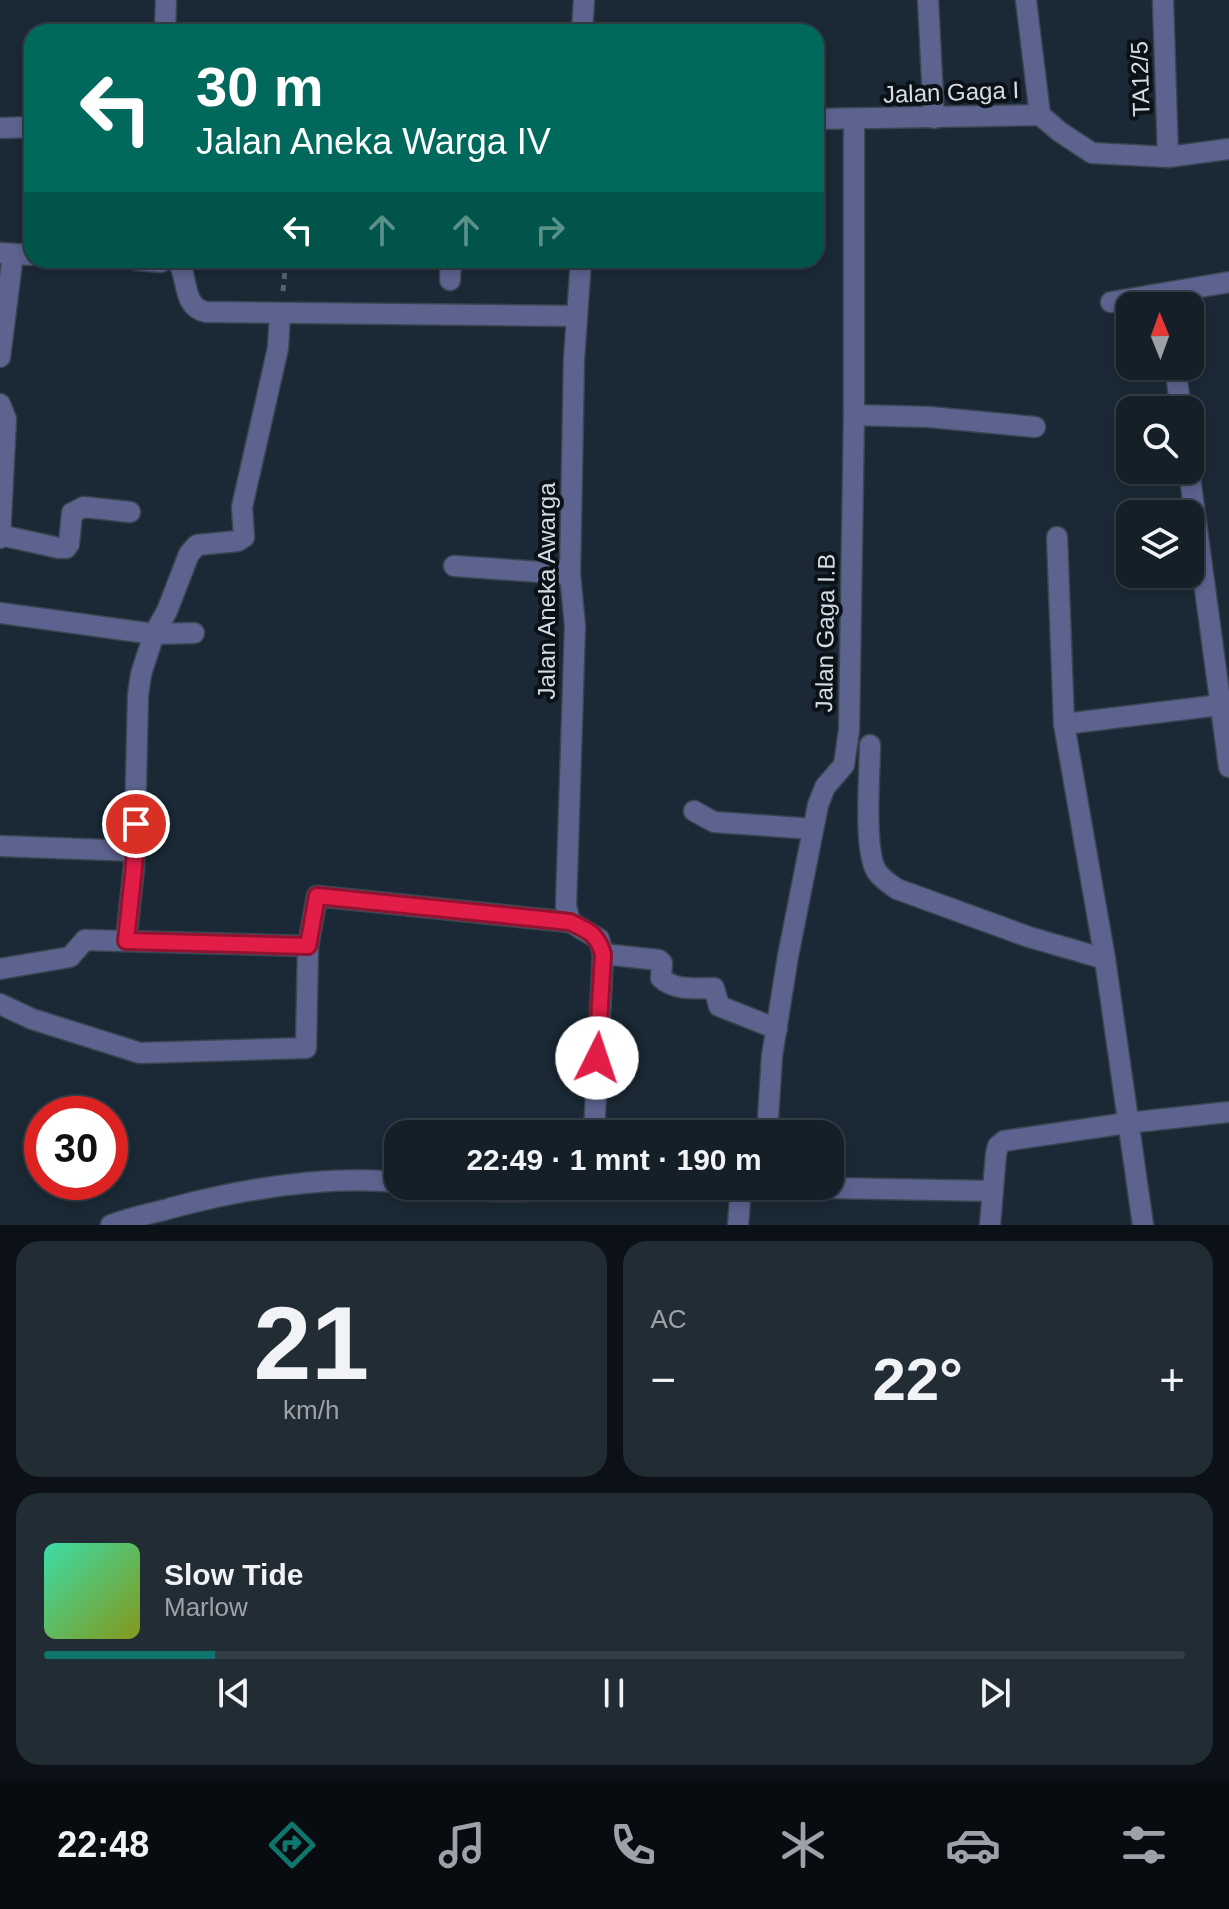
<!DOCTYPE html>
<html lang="id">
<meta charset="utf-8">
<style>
:root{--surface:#141f28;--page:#212c34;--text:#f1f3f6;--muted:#9da2a8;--line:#333d45;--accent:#0f766e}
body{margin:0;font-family:Helvetica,sans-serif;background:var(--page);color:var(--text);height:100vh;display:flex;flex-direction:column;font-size:30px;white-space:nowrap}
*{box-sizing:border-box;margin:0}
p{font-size:26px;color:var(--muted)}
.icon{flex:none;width:44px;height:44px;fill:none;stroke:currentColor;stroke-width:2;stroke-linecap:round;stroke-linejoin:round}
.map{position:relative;height:1225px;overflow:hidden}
.panel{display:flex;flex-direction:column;gap:16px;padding:16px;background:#0b1116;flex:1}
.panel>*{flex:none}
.banner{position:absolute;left:24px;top:24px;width:800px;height:244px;border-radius:24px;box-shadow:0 4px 12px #0003,0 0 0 2px var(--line);background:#00695c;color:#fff;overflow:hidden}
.needle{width:52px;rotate:359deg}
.fabs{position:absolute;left:1116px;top:292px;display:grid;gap:16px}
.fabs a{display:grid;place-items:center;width:88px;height:88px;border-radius:16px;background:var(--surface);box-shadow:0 4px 12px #0003,0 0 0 2px var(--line);font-size:40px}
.speed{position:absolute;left:24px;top:1096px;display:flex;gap:16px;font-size:40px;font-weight:700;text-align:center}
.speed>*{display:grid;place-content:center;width:104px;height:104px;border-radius:50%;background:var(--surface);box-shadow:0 4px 12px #0003,0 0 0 2px var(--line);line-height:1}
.speed .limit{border:12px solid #d22;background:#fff;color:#111}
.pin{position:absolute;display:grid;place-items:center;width:68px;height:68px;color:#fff;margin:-34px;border:4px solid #fff;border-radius:50%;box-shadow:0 2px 8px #0007}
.me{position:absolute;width:88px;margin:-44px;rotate:4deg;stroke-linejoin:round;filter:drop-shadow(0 0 6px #0008)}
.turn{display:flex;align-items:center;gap:28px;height:168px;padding:0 40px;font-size:36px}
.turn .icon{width:104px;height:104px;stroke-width:2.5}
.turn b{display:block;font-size:56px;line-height:68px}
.lanes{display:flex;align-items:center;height:76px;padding:0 40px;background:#0003;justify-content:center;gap:40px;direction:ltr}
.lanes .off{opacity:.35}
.big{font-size:60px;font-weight:700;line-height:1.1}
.panel .widget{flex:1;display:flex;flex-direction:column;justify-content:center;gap:12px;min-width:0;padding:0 28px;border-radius:24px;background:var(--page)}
.panel .dial{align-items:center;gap:0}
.dial b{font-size:104px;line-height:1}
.song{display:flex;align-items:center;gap:24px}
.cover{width:96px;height:96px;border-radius:12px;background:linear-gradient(135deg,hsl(160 70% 55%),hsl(70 70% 35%))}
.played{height:8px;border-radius:4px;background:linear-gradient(90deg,var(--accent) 15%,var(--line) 15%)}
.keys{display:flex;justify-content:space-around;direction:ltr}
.heat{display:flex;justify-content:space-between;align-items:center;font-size:44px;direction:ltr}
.panel .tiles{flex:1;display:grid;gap:16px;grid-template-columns:1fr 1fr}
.widget:last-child{grid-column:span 2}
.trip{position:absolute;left:384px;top:1120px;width:460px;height:80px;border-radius:24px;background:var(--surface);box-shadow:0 4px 12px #0003,0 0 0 2px var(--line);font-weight:700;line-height:80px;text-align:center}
.tabs{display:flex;height:128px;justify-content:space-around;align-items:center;background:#080c10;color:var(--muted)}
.tabs .icon{width:56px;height:56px}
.tabs .selected{color:var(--accent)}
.tabs b{font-size:36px;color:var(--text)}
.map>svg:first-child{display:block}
</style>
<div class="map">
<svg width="1229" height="1225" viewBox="0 0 1229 1225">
<rect width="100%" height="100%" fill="#1a2935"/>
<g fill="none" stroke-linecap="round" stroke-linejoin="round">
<defs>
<g id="street">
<path d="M928,0l6,118"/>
<path d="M1026,0l14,115"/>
<path d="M1163,0l5,157"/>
<path d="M165,32l1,-32"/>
<path d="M582,32l2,-32"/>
<path d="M816,119l224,-4 20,17 32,21 76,4 61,-8"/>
<path d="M0,128l32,-1"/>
<path d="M0,253l32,2"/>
<path d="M137,260l24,2 3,-2"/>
<path d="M177,260c12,15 4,47 29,52l370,4"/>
<path d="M450,280l1,-20"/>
<path d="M1111,302l118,-20"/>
<path d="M0,357l13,-103"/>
<path d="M1175,366l6,44"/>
<path d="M0,404l6,15 -6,119"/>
<path d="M854,415l75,2 106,10"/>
<path d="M1189,470l40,297"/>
<path d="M0,535l59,13h7l3,-4 3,-31 12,-6 46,5"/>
<path d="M1057,537l7,187 41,235 38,266"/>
<path d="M454,566l116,8"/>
<path d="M0,613l154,21 40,-1"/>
<path d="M1064,724l165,-20"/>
<path d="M870,745c0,28 -7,106 7,127 5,7 13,12 20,17l132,48 76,22"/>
<path d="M694,811l20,11 99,7"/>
<path d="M0,846l135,5"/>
<path d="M570,922l-4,-16 9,-280 -5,-52 4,-215 7,-99"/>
<path d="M126,941l8,-74 4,-172 3,-21 13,-40 13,-23 22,-57 8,-9 41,-4 6,-4 -2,-30 36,-159 2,-34"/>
<path d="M603,954l56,6 3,3 -1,15c14,13 35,10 53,10l5,18 58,23"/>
<path d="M0,969l70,-12 15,-17 223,6"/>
<path d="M0,1004l32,15 108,34 166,-5 2,-102 9,-50 253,26 29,17 4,15 -9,180"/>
<path d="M767,1134l5,-78 16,-100 30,-151 7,-18 19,-22 5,-35 5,-315v-294"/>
<path d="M443,1186l51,5h29l26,-5"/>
<path d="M721,1186l271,5"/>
<path d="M111,1225c20,-8 40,-11 60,-17 72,-19 152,-33 227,-26"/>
<path d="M738,1225l3,-39"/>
<path d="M990,1225l6,-71 2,-8 6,-5 123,-18 102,-11"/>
</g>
</defs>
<use href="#street" stroke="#384651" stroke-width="23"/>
<path stroke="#57646f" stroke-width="5" stroke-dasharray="6 6" stroke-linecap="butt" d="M283,291l3,-31"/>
<use href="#street" stroke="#5c638f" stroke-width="20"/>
</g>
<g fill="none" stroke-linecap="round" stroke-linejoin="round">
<defs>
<path id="route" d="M136,824l-2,43 -8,74 182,5 9,-50 253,26c18,9 27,11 33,32l-6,104"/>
</defs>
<use href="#route" stroke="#92132f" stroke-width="20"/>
<use href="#route" stroke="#e11d48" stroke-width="14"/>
</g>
<g text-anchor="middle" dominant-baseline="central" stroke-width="8" stroke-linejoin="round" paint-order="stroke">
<g font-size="24" fill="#d3dde5" stroke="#0b1116">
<text transform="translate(1140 79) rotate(-92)">TA12/5</text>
<text transform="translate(951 92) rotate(-2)">Jalan Gaga I</text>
<text transform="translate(546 591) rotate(-90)">Jalan Aneka Awarga</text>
<text transform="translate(825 633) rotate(-89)">Jalan Gaga I.B</text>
</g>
</g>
</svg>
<div class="fabs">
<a><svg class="needle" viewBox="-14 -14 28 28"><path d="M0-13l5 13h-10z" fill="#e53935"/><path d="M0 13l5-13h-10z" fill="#9da2a8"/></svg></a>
<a><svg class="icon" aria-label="search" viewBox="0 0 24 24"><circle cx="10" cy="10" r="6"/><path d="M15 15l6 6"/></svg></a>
<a><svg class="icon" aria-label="layers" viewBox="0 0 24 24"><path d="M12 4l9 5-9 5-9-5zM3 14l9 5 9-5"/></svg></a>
</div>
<div class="speed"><div class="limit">30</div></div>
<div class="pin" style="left:136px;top:824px;background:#d93025"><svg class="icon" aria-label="arrive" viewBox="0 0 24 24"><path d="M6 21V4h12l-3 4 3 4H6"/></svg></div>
<svg class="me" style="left:597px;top:1058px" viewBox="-20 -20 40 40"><circle r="19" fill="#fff"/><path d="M0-13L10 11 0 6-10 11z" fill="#e11d48"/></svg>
<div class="trip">22:49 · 1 mnt · 190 m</div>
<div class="banner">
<div class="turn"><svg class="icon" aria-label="left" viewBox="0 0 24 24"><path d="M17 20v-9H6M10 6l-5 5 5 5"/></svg><div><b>30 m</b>Jalan Aneka Warga IV</div></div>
<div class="lanes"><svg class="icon" aria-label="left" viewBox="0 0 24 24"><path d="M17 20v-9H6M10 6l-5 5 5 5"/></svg><svg class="icon off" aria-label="ahead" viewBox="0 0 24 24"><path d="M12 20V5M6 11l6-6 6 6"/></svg><svg class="icon off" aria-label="ahead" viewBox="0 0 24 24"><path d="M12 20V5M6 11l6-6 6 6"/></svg><svg class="icon off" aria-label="right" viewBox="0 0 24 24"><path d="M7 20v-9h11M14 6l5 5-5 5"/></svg></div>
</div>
</div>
<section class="panel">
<div class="tiles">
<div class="widget dial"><b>21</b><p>km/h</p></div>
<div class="widget"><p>AC</p>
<div class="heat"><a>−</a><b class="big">22°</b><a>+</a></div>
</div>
<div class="widget">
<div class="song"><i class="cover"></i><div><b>Slow Tide</b><p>Marlow</p></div></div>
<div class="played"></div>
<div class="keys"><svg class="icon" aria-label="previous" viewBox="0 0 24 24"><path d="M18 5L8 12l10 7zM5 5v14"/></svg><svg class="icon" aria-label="pause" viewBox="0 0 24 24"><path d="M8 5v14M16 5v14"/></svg><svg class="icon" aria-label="next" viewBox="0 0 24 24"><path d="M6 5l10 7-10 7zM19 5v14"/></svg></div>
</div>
</div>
</section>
<nav class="tabs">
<b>22:48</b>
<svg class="icon selected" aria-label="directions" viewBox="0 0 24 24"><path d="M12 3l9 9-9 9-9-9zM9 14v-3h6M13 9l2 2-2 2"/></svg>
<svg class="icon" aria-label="music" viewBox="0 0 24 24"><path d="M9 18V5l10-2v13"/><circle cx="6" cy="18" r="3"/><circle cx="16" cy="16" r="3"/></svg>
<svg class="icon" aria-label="phone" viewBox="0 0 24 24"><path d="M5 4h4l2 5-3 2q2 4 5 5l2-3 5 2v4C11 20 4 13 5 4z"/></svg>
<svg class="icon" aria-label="climate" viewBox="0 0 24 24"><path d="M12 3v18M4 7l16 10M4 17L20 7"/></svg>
<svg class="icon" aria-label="car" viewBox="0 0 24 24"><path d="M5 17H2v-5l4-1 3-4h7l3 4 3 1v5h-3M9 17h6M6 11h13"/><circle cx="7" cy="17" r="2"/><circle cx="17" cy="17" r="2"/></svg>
<svg class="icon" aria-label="filters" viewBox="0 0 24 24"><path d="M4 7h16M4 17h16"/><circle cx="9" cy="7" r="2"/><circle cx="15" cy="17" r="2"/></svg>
</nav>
